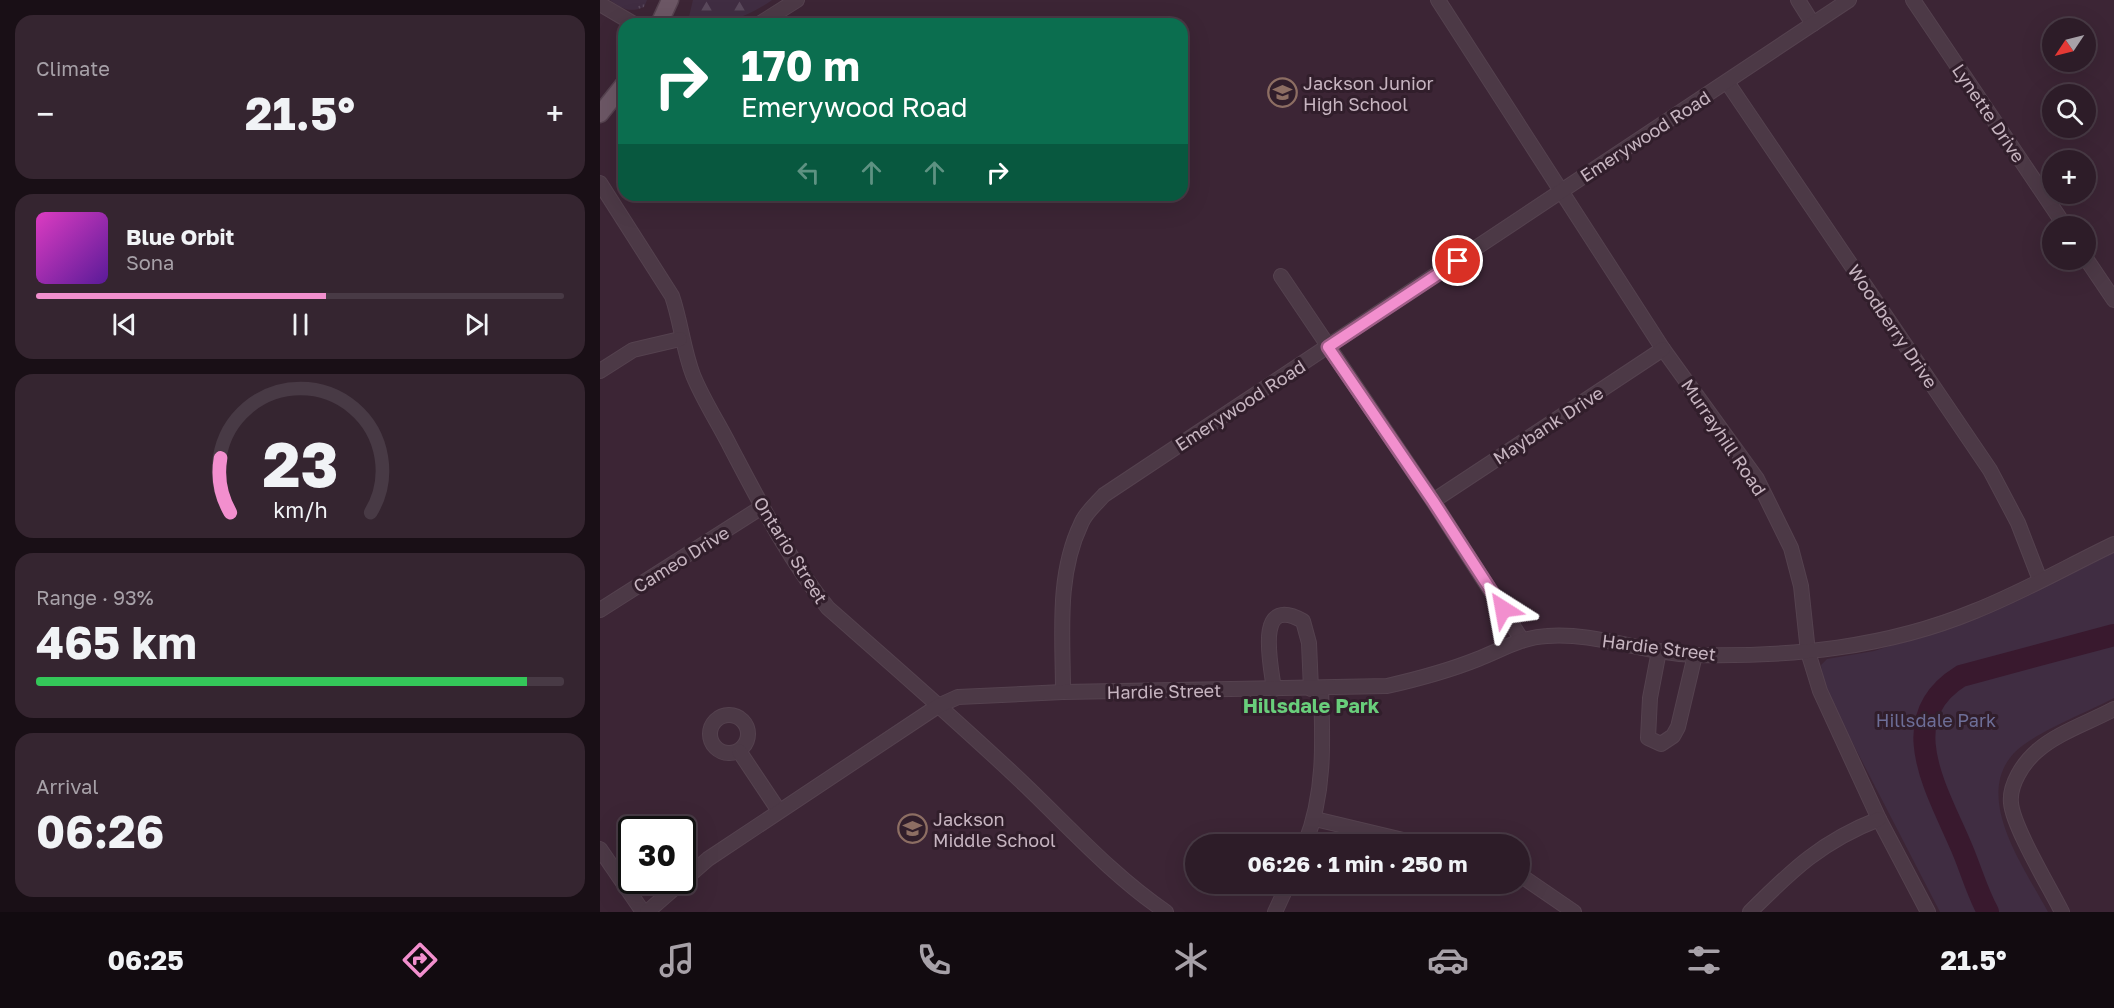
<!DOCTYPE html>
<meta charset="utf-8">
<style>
:root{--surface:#2d1c28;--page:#352530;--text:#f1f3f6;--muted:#a7a1a8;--line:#483a45;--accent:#f28fce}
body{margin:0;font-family:"Golos Text",sans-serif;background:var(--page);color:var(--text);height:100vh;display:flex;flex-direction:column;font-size:22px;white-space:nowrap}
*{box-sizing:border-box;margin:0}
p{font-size:20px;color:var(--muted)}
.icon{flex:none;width:33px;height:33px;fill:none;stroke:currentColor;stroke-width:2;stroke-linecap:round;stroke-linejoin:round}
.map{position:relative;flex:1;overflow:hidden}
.details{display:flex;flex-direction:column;gap:15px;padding:15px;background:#190f16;width:600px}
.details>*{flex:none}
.guide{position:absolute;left:18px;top:18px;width:570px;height:183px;border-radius:18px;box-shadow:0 6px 24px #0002,0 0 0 2px var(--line);background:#0b6e4f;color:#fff;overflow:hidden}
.needle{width:39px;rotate:235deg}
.buttons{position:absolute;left:1442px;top:18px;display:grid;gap:12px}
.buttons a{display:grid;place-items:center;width:54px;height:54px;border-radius:50%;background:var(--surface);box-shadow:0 6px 24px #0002,0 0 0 2px var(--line);font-size:30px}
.speed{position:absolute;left:18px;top:816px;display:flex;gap:12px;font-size:30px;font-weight:700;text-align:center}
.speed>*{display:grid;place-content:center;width:78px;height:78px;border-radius:50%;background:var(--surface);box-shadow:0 6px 24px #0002,0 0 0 2px var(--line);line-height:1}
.speed .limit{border:3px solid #111;border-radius:9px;background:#fff;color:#111}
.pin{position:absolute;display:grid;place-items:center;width:51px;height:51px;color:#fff;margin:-26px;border:3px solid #fff;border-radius:50%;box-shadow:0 2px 6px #0007}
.me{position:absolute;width:66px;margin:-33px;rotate:326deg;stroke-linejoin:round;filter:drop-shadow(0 0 4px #0008)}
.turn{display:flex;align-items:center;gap:21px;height:126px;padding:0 24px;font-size:27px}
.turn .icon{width:78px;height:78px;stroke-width:2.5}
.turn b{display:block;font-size:42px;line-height:51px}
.lanes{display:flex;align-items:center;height:57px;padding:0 24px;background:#0003;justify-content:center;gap:30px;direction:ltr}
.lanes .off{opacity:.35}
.big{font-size:45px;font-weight:700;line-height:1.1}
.details .card{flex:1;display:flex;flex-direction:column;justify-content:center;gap:9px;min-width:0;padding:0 21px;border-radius:18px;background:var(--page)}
.details .dial{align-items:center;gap:0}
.dial svg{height:156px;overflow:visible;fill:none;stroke:var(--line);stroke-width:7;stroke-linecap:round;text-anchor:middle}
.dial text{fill:var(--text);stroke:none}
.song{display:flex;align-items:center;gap:18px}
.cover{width:72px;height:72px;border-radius:9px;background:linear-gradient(135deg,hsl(310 70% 55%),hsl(270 70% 35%))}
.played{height:6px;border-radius:3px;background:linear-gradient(90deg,var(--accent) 55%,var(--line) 55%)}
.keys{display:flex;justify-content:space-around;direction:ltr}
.heat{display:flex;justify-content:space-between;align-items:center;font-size:33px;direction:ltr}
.charge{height:9px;border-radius:4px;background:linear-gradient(90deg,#34c759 93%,var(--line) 0)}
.trip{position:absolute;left:585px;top:834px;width:345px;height:60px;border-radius:30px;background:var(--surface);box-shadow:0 6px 24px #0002,0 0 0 2px var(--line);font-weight:700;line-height:60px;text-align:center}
.menu{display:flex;height:96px;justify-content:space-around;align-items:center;background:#120b10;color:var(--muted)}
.menu .icon{width:42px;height:42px}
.menu .active{color:var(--accent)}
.menu b{font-size:27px;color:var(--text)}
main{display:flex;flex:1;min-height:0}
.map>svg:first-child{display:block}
</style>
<main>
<section class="details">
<div class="card"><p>Climate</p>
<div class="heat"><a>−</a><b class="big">21.5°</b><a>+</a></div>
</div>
<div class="card">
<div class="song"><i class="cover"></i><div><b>Blue Orbit</b><p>Sona</p></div></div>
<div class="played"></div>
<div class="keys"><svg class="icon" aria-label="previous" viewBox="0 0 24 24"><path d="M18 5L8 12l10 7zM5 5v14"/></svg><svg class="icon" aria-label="pause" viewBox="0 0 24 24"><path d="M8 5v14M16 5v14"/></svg><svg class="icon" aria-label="next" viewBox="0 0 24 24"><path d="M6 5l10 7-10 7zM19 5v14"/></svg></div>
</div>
<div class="card dial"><svg viewBox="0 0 100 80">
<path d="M14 69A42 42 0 1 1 86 69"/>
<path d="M14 69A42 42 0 0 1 9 41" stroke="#f28fce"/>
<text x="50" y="56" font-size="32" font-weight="700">23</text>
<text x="50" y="72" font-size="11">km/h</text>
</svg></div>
<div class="card"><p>Range · 93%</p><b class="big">465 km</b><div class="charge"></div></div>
<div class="card"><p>Arrival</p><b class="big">06:26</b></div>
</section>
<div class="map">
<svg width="1514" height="912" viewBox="0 0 1514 912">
<defs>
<pattern id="grass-tufts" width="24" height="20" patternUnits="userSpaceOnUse" patternTransform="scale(1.5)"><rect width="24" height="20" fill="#402d42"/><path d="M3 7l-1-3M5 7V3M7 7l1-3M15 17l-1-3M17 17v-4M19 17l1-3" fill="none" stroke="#5a495c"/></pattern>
<pattern id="forest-firs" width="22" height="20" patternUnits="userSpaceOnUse" patternTransform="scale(1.5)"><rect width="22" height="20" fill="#402d42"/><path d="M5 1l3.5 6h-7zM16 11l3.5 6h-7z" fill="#5a495c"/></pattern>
</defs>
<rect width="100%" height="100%" fill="#3c2535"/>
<path fill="url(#grass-tufts)" d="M10,0h37l-3,7c-15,6 -21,2 -34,-7z"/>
<path fill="url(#forest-firs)" d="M93,0h79c-24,17 -46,24 -75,24l-8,-7z"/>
<path fill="#402d42" d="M1514,550v148c-26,14 -81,35 -100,55 -42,45 12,117 34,159h-108l-106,-205 -11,-27 -2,-15 6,-6 47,-8 94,-30z"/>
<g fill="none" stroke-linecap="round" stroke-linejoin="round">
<path stroke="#39192e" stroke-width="22" d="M1388,912c-12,-22 -18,-46 -28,-68 -24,-56 -67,-126 1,-168l153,-41"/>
<defs>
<g id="minor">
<path d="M838,0l225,349 94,130 34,69 10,38 7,66 12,39 59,128 49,93"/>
<path d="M1198,0l15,24"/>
<path d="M1313,0l152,226"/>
<path d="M0,4l34,20"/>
<path d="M159,24l38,-24"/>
<path d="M1127,82l263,388 28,53 22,57"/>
<path d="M0,183l72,113c9,26 11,53 21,79 10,25 26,49 38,73 29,55 58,112 97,160 66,58 133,116 196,176 46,44 89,92 142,128"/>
<path d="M1485,257l29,43"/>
<path d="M681,276l152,225 89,139"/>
<path d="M0,371l33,-21 47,-11"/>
<path d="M833,501l230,-152"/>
<path d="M0,610l162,-103"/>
<path d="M1059,651l-9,47 -2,40 13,6 12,-8 5,-9 17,-72"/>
<path d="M674,689c-3,-23 -20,-96 29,-68l6,22 2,46"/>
<path d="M463,692c0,-56 -7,-116 18,-168 4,-11 15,-20 23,-29l745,-495"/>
<circle cx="129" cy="734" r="19"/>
<path d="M139,751l40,60"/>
<path d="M715,819l105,25"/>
<path d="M705,844c20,-50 18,-102 16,-155"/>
<path d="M0,849l43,63"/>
<path d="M920,875l54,37"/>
<path d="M47,912l61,-53 230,-153 20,-9 105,-5 324,-6c31,-7 61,-15 91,-27 23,-9 44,-22 69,-23 49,-4 99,18 148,19 96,2 191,-7 280,-44 48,-19 93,-45 139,-67"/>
<path d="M675,912l13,-28"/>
<path d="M1150,912c42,-42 72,-71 129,-93"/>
<path d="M1462,912c-12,-24 -49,-85 -51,-109 -2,-18 12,-40 26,-52 20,-18 53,-29 77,-42"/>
</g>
<g id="major">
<path d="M59,24l11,-24"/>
<path d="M0,114l24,-30"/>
</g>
</defs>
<use href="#minor" stroke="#55424f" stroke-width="16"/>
<use href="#major" stroke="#55424f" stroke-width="19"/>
<use href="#minor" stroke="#4c3946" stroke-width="14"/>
<use href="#major" stroke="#6c5765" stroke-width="16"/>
</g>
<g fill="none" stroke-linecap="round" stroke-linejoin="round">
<defs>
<path id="route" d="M858,261l-130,86 105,154 70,108"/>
</defs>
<use href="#route" stroke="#9d5d86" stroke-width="15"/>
<use href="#route" stroke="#f28fce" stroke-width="10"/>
</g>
<defs>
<symbol id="school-ring" viewBox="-11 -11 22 22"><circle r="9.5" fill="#311e2b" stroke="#8d6e63" stroke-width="1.5"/><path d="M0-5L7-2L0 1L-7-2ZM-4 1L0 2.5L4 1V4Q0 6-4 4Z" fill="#8d6e63"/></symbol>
</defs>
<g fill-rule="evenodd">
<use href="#school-ring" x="666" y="76" width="33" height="33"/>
<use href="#school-ring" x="296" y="812" width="33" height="33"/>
</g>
<g text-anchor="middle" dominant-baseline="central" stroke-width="6" stroke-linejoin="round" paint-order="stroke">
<g font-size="18" fill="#c7b5c1" stroke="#311e2b" text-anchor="start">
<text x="703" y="83">Jackson Junior<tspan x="703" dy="21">High School</tspan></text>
<text x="333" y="819">Jackson<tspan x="333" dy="21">Middle School</tspan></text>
</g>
<g font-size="18" fill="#c7b5c1" stroke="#311e2b">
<text transform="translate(1389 113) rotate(56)">Lynette Drive</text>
<text transform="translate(1045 136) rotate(-33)">Emerywood Road</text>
<text transform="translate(1293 326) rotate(56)">Woodberry Drive</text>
<text transform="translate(640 405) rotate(-33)">Emerywood Road</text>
<text transform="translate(948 425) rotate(-33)">Maybank Drive</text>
<text transform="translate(1124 437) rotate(56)">Murrayhill Road</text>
<text transform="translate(191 550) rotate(58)">Ontario Street</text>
<text transform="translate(81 559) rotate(-32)">Cameo Drive</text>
<text transform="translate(1059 647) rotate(7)">Hardie Street</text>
<text transform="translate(564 691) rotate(-1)">Hardie Street</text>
</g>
<g font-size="18" fill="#6d6e97" stroke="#311e2b">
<text x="1336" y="720">Hillsdale Park</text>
</g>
<g font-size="20" font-weight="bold" fill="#69ce7b" stroke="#311e2b">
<text x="711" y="705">Hillsdale Park</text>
</g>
</g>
</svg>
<div class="buttons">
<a><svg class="needle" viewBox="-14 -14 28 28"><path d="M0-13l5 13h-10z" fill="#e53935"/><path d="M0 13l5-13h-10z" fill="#a7a1a8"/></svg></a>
<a><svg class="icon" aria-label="search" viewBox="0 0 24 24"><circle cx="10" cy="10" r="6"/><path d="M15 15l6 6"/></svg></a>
<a>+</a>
<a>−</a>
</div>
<div class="speed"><div class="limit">30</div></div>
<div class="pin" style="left:858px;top:261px;background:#d93025"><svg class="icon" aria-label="arrive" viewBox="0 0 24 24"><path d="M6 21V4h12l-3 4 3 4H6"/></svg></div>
<svg class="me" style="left:903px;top:609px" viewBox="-20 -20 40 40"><path d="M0-17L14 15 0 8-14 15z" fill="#f28fce" stroke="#fff" stroke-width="4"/></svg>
<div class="trip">06:26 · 1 min · 250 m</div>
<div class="guide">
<div class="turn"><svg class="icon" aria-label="right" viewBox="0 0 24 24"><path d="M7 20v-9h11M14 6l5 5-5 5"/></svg><div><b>170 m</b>Emerywood Road</div></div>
<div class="lanes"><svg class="icon off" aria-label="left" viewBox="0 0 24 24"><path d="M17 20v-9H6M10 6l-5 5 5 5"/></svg><svg class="icon off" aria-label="ahead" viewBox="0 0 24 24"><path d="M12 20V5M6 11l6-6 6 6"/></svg><svg class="icon off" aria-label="ahead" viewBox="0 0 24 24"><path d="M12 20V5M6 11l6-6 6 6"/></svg><svg class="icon" aria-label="right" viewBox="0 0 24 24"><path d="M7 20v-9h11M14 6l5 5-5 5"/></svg></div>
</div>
</div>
</main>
<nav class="menu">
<b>06:25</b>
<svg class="icon active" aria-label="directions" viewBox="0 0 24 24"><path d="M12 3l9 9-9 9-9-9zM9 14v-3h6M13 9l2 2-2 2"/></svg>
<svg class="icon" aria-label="music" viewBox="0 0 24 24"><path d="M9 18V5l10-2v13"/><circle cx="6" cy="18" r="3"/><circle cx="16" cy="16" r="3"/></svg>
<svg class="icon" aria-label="phone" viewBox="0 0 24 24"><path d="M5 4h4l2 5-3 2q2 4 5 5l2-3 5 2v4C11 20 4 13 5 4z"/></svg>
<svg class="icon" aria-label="climate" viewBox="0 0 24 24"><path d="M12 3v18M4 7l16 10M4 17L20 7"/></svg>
<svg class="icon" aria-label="car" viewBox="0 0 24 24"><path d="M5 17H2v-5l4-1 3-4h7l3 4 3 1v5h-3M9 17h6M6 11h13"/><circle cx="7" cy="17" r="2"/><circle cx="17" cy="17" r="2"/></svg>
<svg class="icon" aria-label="filters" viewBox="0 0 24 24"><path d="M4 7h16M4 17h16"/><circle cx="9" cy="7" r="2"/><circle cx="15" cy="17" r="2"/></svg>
<b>21.5°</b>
</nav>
